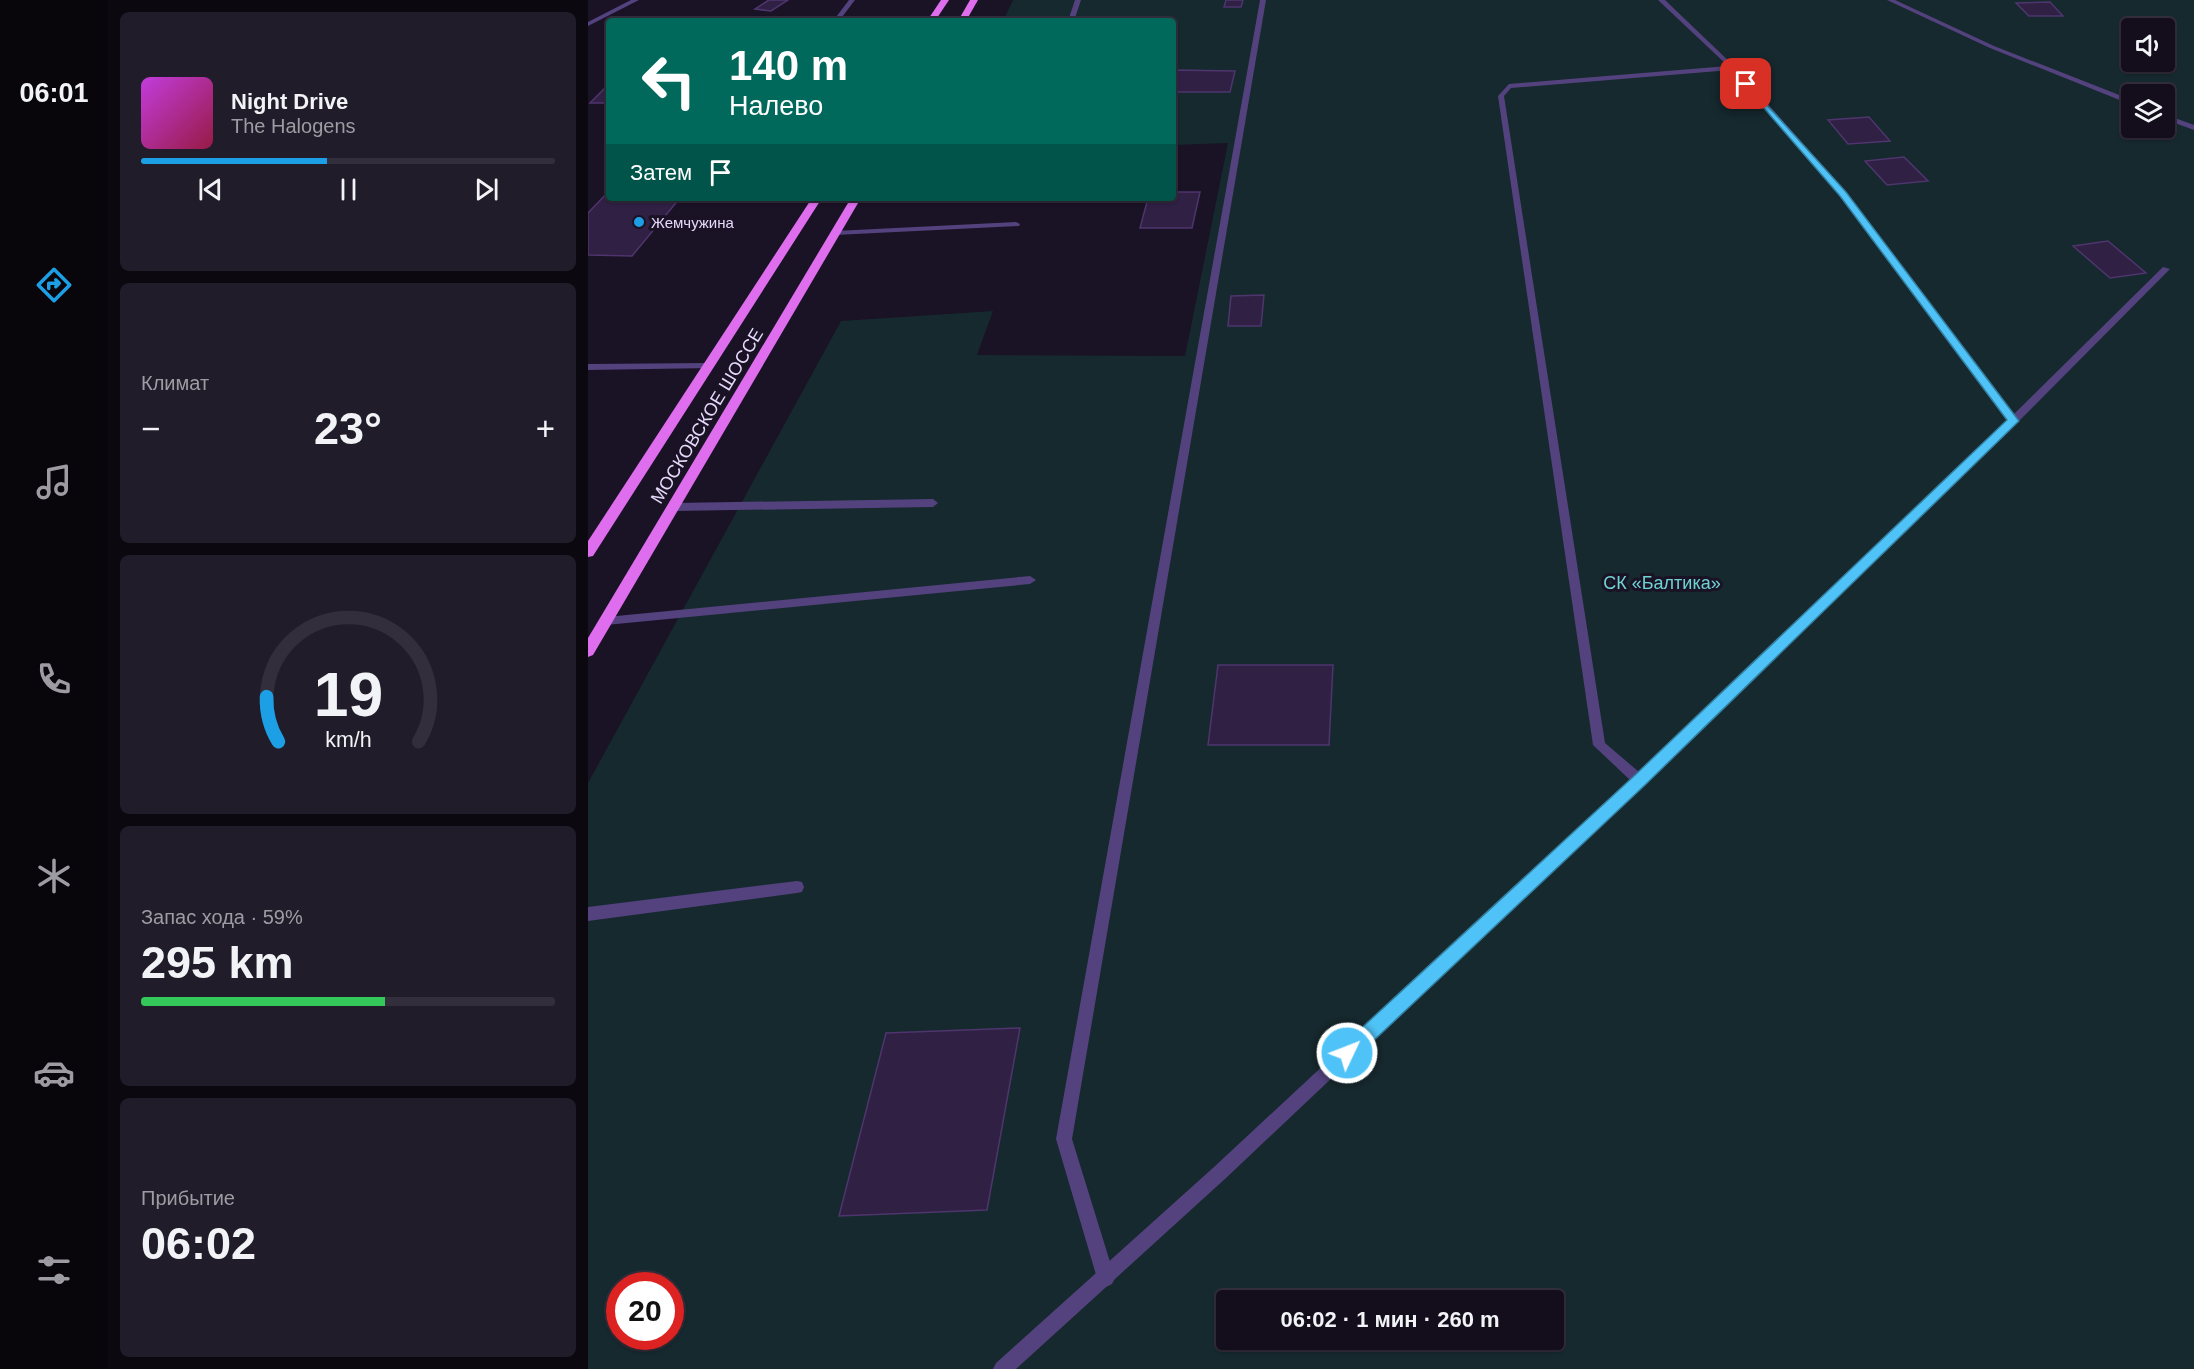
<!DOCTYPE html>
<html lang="ru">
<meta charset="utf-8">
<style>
:root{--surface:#140e1c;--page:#211c29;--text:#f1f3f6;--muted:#9d9ca3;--line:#332e3b;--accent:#1c9fe5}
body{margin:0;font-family:Arial,sans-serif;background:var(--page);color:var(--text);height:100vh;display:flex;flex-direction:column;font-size:22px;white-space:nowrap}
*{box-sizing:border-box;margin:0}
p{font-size:20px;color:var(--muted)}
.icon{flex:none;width:33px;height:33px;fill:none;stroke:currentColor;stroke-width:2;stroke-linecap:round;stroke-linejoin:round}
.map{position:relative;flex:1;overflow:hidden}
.drawer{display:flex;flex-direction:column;gap:12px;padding:12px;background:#0b080f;width:480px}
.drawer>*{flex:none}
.banner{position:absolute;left:18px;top:18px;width:570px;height:183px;border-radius:6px;box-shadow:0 2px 4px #0004,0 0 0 2px var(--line);background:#00695c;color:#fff;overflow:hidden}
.buttons{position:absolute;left:1533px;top:18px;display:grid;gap:12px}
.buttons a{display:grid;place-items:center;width:54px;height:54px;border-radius:6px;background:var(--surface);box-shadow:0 2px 4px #0004,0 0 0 2px var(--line);font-size:30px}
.speed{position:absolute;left:18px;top:1272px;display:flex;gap:12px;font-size:30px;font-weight:700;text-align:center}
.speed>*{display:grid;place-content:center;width:78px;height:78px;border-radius:50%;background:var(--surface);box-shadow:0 2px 4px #0004,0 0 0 2px var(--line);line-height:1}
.speed .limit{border:9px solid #d22;background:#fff;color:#111}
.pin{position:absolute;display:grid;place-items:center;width:51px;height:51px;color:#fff;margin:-26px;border-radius:12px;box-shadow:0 3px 9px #0006}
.me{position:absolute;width:66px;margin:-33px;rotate:47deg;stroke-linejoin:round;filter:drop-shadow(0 0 4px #0008)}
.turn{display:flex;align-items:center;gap:21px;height:126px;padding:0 24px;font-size:27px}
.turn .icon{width:78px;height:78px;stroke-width:2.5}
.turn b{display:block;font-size:42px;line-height:51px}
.then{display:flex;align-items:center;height:57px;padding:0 24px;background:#0003;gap:12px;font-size:22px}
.big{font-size:45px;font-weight:800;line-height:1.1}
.drawer .widget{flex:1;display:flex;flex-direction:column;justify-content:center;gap:9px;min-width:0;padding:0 21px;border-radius:9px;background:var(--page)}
.drawer .dial{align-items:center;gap:0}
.dial svg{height:156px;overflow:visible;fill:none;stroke:var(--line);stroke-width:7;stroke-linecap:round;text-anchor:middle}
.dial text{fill:var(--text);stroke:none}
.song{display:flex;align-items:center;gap:18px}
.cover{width:72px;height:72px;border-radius:9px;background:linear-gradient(135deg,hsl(290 70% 55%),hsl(340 70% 35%))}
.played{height:6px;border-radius:3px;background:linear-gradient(90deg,var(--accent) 45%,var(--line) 45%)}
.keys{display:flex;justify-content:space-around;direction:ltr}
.heat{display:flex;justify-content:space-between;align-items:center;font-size:33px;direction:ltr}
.charge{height:9px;border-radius:4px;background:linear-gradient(90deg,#34c759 59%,var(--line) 0)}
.trip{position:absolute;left:628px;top:1290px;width:348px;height:60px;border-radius:6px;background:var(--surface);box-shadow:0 2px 4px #0004,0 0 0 2px var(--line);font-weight:800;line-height:60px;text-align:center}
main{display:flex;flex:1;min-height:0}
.dock{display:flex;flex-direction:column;width:108px;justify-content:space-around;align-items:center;background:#08060b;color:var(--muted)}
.dock .icon{width:42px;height:42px}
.dock .selected{color:var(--accent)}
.dock b{font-size:27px;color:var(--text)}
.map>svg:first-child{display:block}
</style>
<main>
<nav class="dock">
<b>06:01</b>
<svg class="icon selected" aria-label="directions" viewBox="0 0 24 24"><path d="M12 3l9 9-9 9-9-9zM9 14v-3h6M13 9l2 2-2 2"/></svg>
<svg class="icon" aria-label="music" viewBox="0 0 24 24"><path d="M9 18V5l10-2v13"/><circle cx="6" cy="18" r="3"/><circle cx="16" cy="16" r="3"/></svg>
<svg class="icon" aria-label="phone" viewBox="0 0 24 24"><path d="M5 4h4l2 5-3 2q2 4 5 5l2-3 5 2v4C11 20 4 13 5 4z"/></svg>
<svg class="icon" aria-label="climate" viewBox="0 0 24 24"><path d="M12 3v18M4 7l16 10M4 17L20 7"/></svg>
<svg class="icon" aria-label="car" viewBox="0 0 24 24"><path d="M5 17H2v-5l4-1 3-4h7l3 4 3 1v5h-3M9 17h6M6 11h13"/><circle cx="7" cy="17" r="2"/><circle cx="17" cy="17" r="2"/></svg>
<svg class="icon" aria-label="filters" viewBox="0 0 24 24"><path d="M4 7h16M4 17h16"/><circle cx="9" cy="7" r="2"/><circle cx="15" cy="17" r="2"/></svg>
</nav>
<section class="drawer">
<div class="widget">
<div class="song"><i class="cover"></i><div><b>Night Drive</b><p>The Halogens</p></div></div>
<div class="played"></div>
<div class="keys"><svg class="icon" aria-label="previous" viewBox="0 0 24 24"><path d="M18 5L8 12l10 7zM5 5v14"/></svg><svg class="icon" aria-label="pause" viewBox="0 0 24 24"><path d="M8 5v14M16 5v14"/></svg><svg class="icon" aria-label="next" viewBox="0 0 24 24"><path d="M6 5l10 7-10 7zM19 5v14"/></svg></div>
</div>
<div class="widget"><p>Климат</p>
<div class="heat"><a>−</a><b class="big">23°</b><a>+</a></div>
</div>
<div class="widget dial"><svg viewBox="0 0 100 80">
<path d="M14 69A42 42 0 1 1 86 69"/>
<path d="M14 69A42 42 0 0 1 8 46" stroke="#1c9fe5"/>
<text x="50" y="56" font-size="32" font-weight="700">19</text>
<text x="50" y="72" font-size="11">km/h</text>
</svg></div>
<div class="widget"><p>Запас хода · 59%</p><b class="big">295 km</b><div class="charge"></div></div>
<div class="widget"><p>Прибытие</p><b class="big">06:02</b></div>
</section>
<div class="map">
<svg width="1606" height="1369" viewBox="0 0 1606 1369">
<rect width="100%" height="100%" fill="#1a1225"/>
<path fill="#16292e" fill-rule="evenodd" d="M425,0h1181v1369h-1606v-586l253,-462 152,-10 -16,44 208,1 43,-213 -55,2v-124h-170zM1544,28h32v34h-32zM1544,94h32v34h-32zM32,1286h50v50h-50zM639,1300h327v40h-327z"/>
<g fill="#302044" stroke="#4e356d" stroke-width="1.5">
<path d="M181,0h19l-17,11 -16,-2z"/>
<path d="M638,0h17l-2,7h-17z"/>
<path d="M1462,2l13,14h-34l-13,-13z"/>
<path d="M140,19l101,1 -106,1z"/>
<path d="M585,70l62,1 -5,21h-57z"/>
<path d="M21,84v19h-19z"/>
<path d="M1281,117l21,24 -42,3 -20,-24z"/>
<path d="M1316,157l24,24 -41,4 -22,-24z"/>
<path d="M20,192l1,6h71l-48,58 -44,-1v-42z"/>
<path d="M585,192h27l-8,36h-52l8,-30h25z"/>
<path d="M1520,241l38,32 -36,5 -37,-32z"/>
<path d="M676,295l-3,31h-33l3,-30z"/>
<path d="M630,665h115l-4,80h-121z"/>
<path d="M432,1028l-33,182 -148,6 47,-183z"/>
</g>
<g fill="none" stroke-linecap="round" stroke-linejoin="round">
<g fill="#53427e" fill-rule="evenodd">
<path d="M43,0h8l-51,26v-4z"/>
<path d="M261,0h6l-16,21h-6z"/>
<path d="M487,0h6l-7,21h-6z"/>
<path d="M1070,0h7l70,67 111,125 168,222 149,-147 7,2 -153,154 -393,379 -398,376 -210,191h-23l3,-6 218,-196 416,-387 -37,-35 -95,-649 11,-12 219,-18zM1143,70l109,126 168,223 -369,353 -34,-29 -101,-647 7,-8z"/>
<path d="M1299,0h8l99,46 138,54v5l-142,-57z"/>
<path d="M1576,114l30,11v5l-30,-11z"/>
<path d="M428,222l4,2 -1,2 -184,9 -4,-2 4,-2z"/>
<path d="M121,363l5,3 -2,2 -124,2v-6z"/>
<path d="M345,499l5,4 -5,4 -259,4 -5,-4 5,-4z"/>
<path d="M442,576l6,4 -6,4 -424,41 -6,-4 6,-4z"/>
<path d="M209,881l5,1 2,5 -2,5 -5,1 -209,28v-14z"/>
</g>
<path fill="#53427e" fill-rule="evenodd" d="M672,0h6l-194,1139 43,139 -3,6 -6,3 -6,-3 -3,-6 -41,-139z"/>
<g fill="#de6eee" fill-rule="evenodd">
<path d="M353,0h8l-14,21h-8z"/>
<path d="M382,0h8l-12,21h-8z"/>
<path d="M224,198h10l-229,358 -5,1v-16z"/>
<path d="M263,198h10l-268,457 -5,2v-19z"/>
</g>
</g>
<path fill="#4fc3f7" stroke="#337fa1" stroke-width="1.5" d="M1158,82l100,110 173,229 -374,364 -292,275 -6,2 -6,-2 -2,-7 2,-6 293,-271 373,-356 -167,-224 -96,-111z"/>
<circle fill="#1c9fe5" stroke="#1a1225" stroke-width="2" cx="51" cy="222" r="6"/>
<g text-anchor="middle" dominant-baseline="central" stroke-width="6" stroke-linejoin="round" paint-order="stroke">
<g font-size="15" fill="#e6dafb" stroke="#1a1225" text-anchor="start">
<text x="63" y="222">Жемчужина</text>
</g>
<g font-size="18" fill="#e6dafb" stroke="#1a1225">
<text transform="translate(119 416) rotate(-59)">МОСКОВСКОЕ ШОССЕ</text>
</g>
<g font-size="18" fill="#6ed3d3" stroke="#1a1225">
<text x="1074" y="583">СК «Балтика»</text>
</g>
</g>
</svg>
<div class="buttons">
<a><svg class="icon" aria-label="sound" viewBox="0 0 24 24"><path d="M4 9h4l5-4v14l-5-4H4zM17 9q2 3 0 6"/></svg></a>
<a><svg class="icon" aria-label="layers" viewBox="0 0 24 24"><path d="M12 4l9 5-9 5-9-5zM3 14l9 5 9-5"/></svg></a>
</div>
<div class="speed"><div class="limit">20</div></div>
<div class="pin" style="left:1158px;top:84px;background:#d93025"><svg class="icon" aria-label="arrive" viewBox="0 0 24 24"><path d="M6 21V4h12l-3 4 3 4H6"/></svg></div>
<svg class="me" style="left:759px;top:1053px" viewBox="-20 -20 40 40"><circle r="17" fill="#4fc3f7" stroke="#fff" stroke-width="3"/><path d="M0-11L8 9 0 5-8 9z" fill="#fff"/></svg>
<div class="trip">06:02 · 1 мин · 260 m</div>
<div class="banner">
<div class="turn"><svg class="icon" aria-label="left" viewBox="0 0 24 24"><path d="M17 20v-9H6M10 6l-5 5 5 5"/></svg><div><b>140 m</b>Налево</div></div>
<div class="then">Затем<svg class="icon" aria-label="arrive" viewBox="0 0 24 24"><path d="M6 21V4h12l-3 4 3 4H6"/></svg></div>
</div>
</div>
</main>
